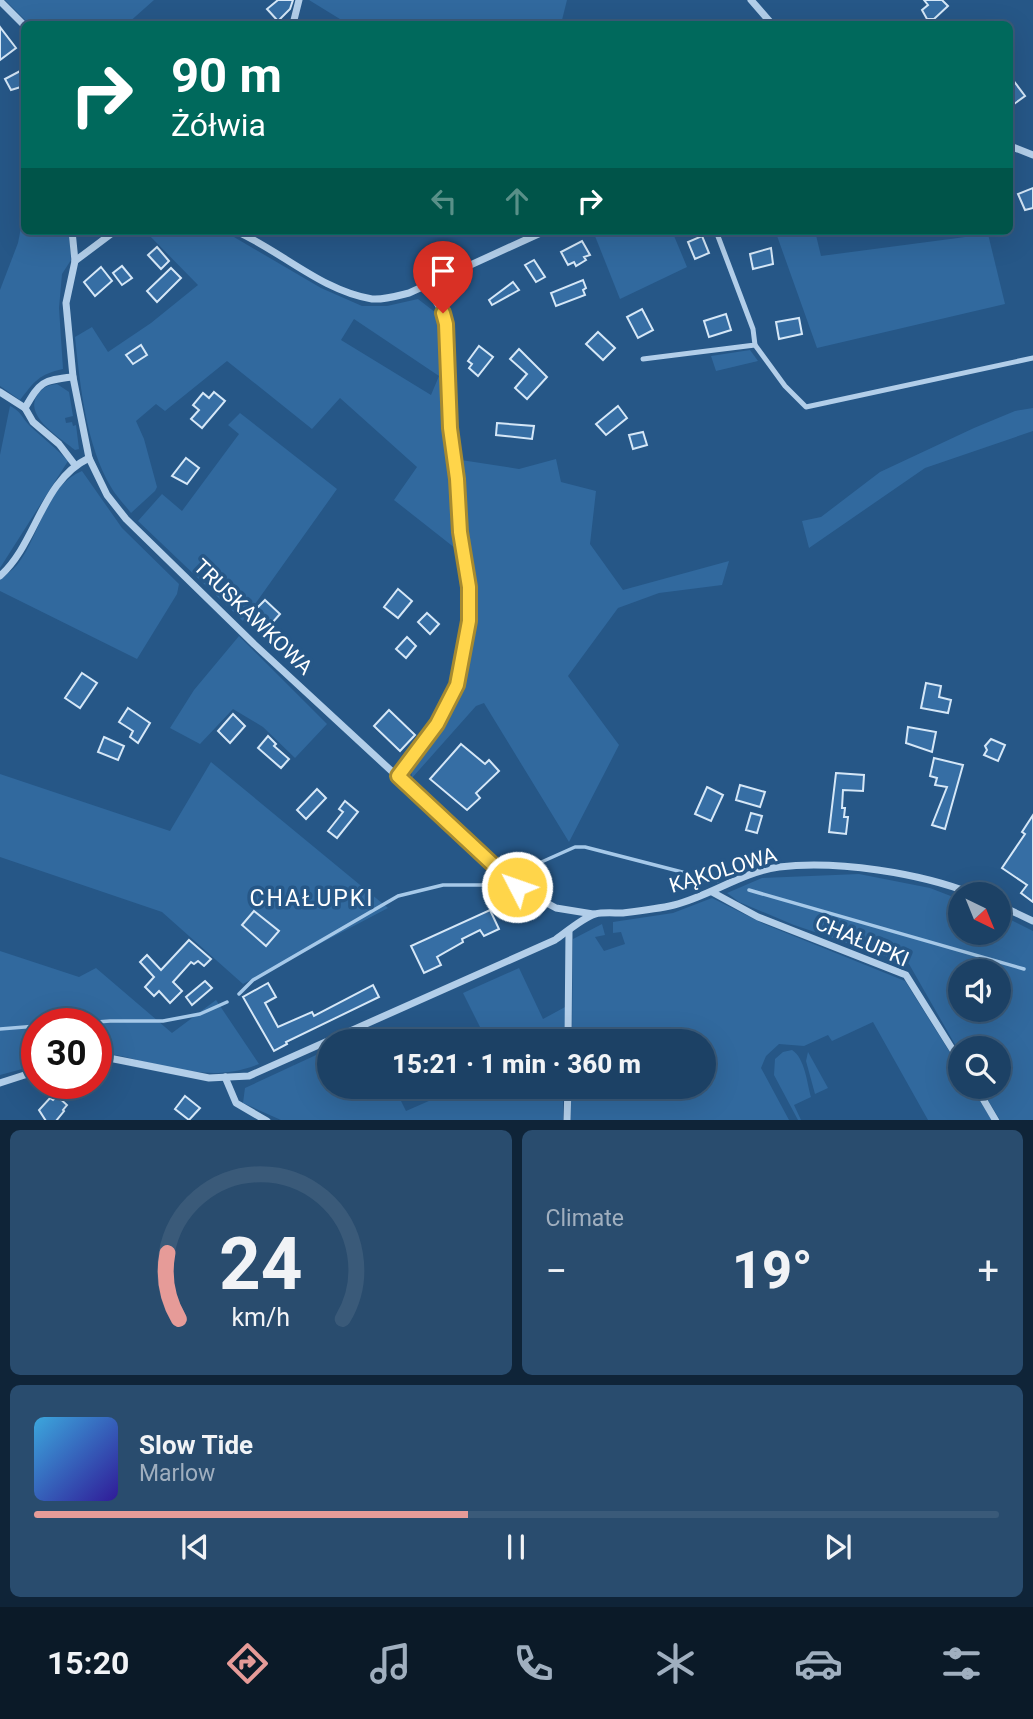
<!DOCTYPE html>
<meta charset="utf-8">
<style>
:root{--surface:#1c4165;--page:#294c6e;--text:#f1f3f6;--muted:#a0afbf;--line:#3a5a79;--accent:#e69b98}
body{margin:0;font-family:Roboto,sans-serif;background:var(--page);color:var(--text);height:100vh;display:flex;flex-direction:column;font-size:26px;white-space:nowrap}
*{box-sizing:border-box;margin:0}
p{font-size:23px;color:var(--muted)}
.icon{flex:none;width:38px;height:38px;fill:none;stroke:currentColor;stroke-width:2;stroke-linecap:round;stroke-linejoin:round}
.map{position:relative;height:1120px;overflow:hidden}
.side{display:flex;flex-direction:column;gap:10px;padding:10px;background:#0f2438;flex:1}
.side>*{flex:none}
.hud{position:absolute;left:21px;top:21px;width:992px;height:214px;border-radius:10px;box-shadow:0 7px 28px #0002,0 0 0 2px var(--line);background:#00695c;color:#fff;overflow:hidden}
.needle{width:46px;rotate:137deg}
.tools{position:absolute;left:948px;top:882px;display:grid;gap:14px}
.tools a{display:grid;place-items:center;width:63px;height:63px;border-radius:50%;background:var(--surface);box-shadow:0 7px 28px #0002,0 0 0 2px var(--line);font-size:35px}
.speed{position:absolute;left:21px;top:1008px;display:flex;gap:14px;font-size:35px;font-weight:700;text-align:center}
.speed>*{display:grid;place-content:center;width:91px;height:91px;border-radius:50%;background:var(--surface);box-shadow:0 7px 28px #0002,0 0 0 2px var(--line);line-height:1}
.speed .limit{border:10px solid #d22;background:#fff;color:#111}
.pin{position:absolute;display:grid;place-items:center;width:60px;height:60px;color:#fff;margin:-72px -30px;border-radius:50% 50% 50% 0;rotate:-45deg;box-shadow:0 0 7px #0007}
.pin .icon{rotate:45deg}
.me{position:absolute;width:77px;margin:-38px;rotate:311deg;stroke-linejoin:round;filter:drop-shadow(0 0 5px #0008)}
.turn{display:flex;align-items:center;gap:24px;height:147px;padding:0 35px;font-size:32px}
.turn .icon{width:91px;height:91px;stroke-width:2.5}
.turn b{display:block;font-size:49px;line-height:60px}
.lanes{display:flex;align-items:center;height:66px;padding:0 35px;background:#0003;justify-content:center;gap:35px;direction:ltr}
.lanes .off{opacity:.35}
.big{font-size:52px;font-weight:800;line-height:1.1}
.side .card{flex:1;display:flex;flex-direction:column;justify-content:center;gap:10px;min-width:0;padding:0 24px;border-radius:10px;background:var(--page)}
.side .dial{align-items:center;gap:0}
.dial svg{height:182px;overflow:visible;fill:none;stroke:var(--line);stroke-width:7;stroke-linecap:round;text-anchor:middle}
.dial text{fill:var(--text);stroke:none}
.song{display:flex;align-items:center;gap:21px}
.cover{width:84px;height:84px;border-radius:10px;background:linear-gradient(135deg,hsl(200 70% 55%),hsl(250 70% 35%))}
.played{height:7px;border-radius:4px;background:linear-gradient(90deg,var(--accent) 45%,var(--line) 45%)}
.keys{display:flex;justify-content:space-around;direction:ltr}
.heat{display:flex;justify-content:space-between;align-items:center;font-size:38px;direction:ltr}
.side .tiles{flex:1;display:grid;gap:10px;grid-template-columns:1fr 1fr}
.card:last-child{grid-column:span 2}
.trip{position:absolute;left:317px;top:1029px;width:399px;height:70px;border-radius:35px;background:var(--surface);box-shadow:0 7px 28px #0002,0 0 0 2px var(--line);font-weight:800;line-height:70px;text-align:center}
.dock{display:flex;height:112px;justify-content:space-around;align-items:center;background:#0b1a28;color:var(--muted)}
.dock .icon{width:49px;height:49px}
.dock .selected{color:var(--accent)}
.dock b{font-size:32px;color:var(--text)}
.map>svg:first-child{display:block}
</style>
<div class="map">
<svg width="1033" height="1121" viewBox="0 0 1033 1121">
<rect width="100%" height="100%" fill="#265787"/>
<g fill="#31699e" fill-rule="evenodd">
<path d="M5,0h149l-27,24h-98z"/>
<path d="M309,0h258l-5,20 6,4h-220z"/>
<path d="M24,212v19h45l2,29 -9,14 -3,34 4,61c-24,5 -29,13 -43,31l-20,-14v-96l18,-47z"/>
<path d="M145,231h73l16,6 87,51 41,18h25l31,-7 22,17 4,15 9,162 7,59 -66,-52 23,-33 -77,-69 -28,31 -85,-68 -62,50 -9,-7 -20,17 8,18 13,48 -2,4 -24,22c-6,-8 -15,-17 -20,-26 -25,-42 -31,-102 -36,-150l17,-10 16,25 43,-29 47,-38zM354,319l85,57 -8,19 -90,-55z"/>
<path d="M593,231h79l15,36 -67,32z"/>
<path d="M789,231h26l6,25 167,-22 17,70 -188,44 -41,-115z"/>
<path d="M750,350l8,11 -42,10 -5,-15z"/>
<path d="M57,384l12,8 4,24 -8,2 1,5 6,-1 1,4 3,-1 3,24 -4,1c-14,-12 -53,-34 -37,-56 5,-7 11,-9 19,-10z"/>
<path d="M10,406c12,6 11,11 20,20 13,12 26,22 38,35l-68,107v-113z"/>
<path d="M1033,408v23l-108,37 -116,80 -7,-27 19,-4 59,-45 94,-44 41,-17z"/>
<path d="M240,413l97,76 -94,132 -105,-100 24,-27 20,17 57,-77 -11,-9z"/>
<path d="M556,459l5,23 35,9 -6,53 33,46 106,-29 -7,24 -63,8 -41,15 -50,68 51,69 -50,97 -85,-139 -8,3 -64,72 -1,-9 21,-28 30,-52 14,-64 1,-34 -9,-53 -7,-78 58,9z"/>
<path d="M82,471l40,57 57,56 -2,10 -40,65 -137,-68v-12c5,-4 13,-9 17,-14 23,-29 28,-79 65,-94z"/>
<path d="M239,636l88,88 -32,34 -32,-31 -30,-18 -33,35 -30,-16 24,-38z"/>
<path d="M211,762l177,146 -145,76 -81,-72 -162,-55v-83l170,57z"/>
<path d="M859,874l71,14 31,12v33h38v-19l34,17v189h-33l-20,-33h19v-39h-38v7l-52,-91 -115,-39 -55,-23 -12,-9 35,-15zM961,971h38v39h-38z"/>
<path d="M712,898l52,26 141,57 56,89v17h10l21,33h-64l-55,-98 -41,19 -4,-6 -24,11 -25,-2 -13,12 -5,12 28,52h-218v-33h133v-46h-132l1,-102 29,-15 3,11 -10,2 9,14 21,-7 -4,-12 -8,1v-11l60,-9z"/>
<path d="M0,951l79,26 17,-9 76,65 44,-33 43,64c-43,17 -75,6 -119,-3 -14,-4 -29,-8 -44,-7v-30h-59v41l-37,10z"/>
<path d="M519,968l24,51 24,-13 -2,35h-78l-24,-48z"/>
<path d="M329,1049v38h65l12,24 41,-18 2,4 21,-10h93v33h-282l-38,-17 2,-15z"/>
<path d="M792,1050c13,8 15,33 19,47l-17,8 7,15h-3l-24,-45 1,-16 8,-7z"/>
<path d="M808,1052l20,36 -13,6 -9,-33z"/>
</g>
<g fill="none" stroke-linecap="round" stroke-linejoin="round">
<g stroke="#a6c9e9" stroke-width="3.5">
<path d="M519,872l56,-25h10l132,34"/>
<path d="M749,890l275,79"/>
<path d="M239,994l14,-14 145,-84 45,-11h50"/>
<path d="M71,1024l39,-3h53l37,-7 27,-12"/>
<path d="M0,1029l37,-3"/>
</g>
</g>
<g fill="#366ea4" stroke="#d5e7f7" stroke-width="2">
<path d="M278,0h15l-3,9 -12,12 -11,-12z"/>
<path d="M924,0h18l6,6 -14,13h-7l-5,-9 6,-5z"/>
<path d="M0,27l16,21 -16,12z"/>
<path d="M24,69v17l-13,4 -6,-11z"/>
<path d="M1010,76l15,20 -15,11z"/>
<path d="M1033,188v20l-8,2 -7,-16z"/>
<path d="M702,236l7,17 -14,6 -7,-17z"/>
<path d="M582,241l8,14 -6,2 2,3 -10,6 -2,-4 -6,3 -7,-13z"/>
<path d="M157,247l12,14 -8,8 -13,-14z"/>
<path d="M771,248l2,16 -20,5 -3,-15z"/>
<path d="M534,260l11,17 -9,5 -11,-17z"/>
<path d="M122,266l10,12 -10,7 -9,-12z"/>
<path d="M101,267l11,14 -17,15 -11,-14z"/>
<path d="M171,268l10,10 -24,24 -10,-11z"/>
<path d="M583,280l3,8 -3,2 2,5 -29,11 -5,-13z"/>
<path d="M513,282l6,8 -27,15 -3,-5z"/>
<path d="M642,309l11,21 -15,8 -11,-21z"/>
<path d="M726,314l5,16 -22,7 -5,-16z"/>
<path d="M799,318l3,16 -23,5 -3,-17z"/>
<path d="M598,332l17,16 -12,12 -17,-16z"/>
<path d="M141,345l6,10 -14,9 -7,-9z"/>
<path d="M479,346l14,11 -15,19 -9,-8 3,-4 -4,-3z"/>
<path d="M519,349l28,28 -20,22 -12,-11 12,-14 -17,-15z"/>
<path d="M214,392l11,9 -23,27 -11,-9 8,-9 -6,-5 10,-12 6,5z"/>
<path d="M618,406l9,12 -21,17 -10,-11z"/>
<path d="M497,423l37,3 -2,13 -36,-4z"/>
<path d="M643,432l4,13 -14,4 -4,-14z"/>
<path d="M186,458l13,10 -12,16 -15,-8z"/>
<path d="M398,589l14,12 -14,17 -14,-11z"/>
<path d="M265,600l15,14 -8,9 -16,-14z"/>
<path d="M427,613l12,11 -9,10 -12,-12z"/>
<path d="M407,637l9,9 -10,12 -10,-9z"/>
<path d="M82,673l15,10 -17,25 -15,-10z"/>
<path d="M926,683l15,3 -2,11 12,3 -3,13 -27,-5z"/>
<path d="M128,708l22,15 -12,20 -8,-6 3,-6 -14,-9z"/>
<path d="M389,710l26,25 -15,16 -26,-25z"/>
<path d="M233,714l12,12 -15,17 -12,-12z"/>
<path d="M908,727l28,5 -4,20 -26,-9z"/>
<path d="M268,736l8,8 -2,2 15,13 -8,9 -23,-20z"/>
<path d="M104,737l20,9 -6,14 -20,-8z"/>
<path d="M991,739l14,6 -7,16 -14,-6 3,-5 -2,-4z"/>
<path d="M461,744l24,20 4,-4 10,11 -23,22 4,5 -13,12 -37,-31z"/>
<path d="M934,758l29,7 -18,64 -13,-4 15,-38 -12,-2 2,-7 -7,-2z"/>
<path d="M836,773l28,2 -1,16 -20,-1 -1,18h3l-1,9h4l-2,17 -17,-2z"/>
<path d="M740,785l25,7 -5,15 -24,-7z"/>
<path d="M707,787l16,8 -12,26 -16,-7z"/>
<path d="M317,789l9,9 -20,21 -9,-9z"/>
<path d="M345,801l13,11 -21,26 -9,-7 15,-19 -4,-3z"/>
<path d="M751,813l11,3 -5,17 -11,-3z"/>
<path d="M1033,815v87l-12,-9 6,-8 -25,-17 23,-34 -3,-2z"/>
<path d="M490,910l9,19 -15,7 -4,-6 -18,9 1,3 -26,15 4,8 -17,8 -13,-27z"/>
<path d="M254,911l25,20 -13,15 -24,-21z"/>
<path d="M189,940l22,19 -7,7 -6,-5 -4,3 -3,-2 -18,20 9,9 -12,12 -11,-12 -5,5 -9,-9 9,-10 -14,-15 7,-7 14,15z"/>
<path d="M205,981l7,7 -20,17 -6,-8z"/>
<path d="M268,983l8,14 -11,6 13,24 34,-15 2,4 59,-31 6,12 -93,45 1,2 -13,7 -31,-54z"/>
<path d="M57,1096l10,9 -4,5 1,1 -8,10h-10l-7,-11 11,-12 3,2z"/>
<path d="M185,1096l15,12 -11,12 -14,-11z"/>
</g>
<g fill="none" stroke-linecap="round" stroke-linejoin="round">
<g stroke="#b2cee9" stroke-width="5">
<path d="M755,345l30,41 21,21 227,-49"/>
<path d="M643,359l112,-14 -2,-16 -37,-98"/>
</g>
<g stroke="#b2cee9" stroke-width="7">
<path d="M751,0l21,24"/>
<path d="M0,1l24,24"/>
<path d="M293,24l6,-24"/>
<path d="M1010,146l23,9"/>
<path d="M72,231l3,30 -9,42 7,74 16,81 18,37 19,24 128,125 263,243 39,21 37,6"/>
<path d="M236,231c45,20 86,60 136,68 12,1 25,-3 37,-6l136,-62"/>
<path d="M75,261l40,-30"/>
<path d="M73,377c-31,3 -33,5 -48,31l8,14 26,22 16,21"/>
<path d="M0,392l25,16"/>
<path d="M0,576c37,-33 41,-95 89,-118"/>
<path d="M398,776l39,-52 20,-39 12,-64v-34l-9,-55 -3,-53 -7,-51 -4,-104 -3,-11 -17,-28"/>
<path d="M712,892l46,25 148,58 55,88"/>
<path d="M999,905l34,16"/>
<path d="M568,1041l1,-110"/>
<path d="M96,1060l13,-2 100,20 40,-2 306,-136c10,-7 29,-23 40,-26 8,-2 18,-1 27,-1 17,-2 35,-4 52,-8 36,-9 68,-33 105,-38 58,-7 141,6 194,27"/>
<path d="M225,1077l11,26 31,18"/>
<path d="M0,1083l37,-12"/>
<path d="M976,1087l20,34"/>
<path d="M567,1121l1,-34"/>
</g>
</g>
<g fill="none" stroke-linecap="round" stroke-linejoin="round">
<defs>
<path id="route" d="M443,313l3,11 4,104 7,51 3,53 9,55v34l-12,64 -20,39 -39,52 119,111"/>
</defs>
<use href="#route" stroke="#a68a30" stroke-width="18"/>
<use href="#route" stroke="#ffd54a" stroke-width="12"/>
</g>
<g text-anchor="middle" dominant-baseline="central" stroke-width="7" stroke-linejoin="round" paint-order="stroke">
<g font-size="21" fill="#fff" stroke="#265787">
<text transform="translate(253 617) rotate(44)">TRUSKAWKOWA</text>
<text transform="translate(723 870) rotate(-17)">KĄKOLOWA</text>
<text transform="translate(862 941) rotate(23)">CHAŁUPKI</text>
</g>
<g font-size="23" letter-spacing="2" fill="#fff" stroke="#265787">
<text x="312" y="898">CHAŁUPKI</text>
</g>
</g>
</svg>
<div class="tools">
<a><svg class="needle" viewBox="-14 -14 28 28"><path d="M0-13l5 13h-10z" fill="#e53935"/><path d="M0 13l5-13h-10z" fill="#a0afbf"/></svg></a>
<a><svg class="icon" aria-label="sound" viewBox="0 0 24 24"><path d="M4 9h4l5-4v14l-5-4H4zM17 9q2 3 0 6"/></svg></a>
<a><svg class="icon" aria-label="search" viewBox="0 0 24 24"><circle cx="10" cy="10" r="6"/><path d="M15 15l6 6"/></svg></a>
</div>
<div class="speed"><div class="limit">30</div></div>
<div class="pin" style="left:443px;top:313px;background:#d93025"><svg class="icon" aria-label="arrive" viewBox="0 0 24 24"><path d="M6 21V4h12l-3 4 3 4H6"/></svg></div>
<svg class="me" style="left:517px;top:887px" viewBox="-20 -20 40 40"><circle r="17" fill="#ffd54a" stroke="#fff" stroke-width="3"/><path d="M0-11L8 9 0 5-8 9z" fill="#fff"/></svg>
<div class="trip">15:21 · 1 min · 360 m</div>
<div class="hud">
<div class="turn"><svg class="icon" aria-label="right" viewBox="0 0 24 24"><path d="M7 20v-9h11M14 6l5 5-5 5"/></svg><div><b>90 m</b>Żółwia</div></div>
<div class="lanes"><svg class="icon off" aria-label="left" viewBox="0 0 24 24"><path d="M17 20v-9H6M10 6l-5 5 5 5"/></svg><svg class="icon off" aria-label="ahead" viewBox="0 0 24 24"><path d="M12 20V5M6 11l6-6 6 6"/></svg><svg class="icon" aria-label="right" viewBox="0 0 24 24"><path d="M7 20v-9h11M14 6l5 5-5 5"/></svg></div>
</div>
</div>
<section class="side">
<div class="tiles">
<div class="card dial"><svg viewBox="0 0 100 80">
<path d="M14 69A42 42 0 1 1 86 69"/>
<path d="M14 69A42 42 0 0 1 9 40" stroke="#e69b98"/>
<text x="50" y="56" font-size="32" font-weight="700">24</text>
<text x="50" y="72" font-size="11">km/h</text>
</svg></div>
<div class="card"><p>Climate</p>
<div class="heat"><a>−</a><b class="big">19°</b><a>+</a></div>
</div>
<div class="card">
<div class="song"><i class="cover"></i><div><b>Slow Tide</b><p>Marlow</p></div></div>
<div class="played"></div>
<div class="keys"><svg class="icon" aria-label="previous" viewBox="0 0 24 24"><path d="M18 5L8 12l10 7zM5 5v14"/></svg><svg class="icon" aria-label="pause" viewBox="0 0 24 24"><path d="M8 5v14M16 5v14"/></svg><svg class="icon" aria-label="next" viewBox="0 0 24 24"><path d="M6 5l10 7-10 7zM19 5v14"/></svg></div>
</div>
</div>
</section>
<nav class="dock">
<b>15:20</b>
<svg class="icon selected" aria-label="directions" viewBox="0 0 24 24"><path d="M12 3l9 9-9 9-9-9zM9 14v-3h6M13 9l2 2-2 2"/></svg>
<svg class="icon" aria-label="music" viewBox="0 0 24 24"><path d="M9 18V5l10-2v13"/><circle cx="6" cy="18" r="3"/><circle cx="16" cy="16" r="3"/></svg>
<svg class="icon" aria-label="phone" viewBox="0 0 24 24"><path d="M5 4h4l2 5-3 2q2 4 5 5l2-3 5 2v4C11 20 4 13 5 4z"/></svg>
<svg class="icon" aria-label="climate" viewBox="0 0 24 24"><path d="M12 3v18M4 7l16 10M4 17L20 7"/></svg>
<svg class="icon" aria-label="car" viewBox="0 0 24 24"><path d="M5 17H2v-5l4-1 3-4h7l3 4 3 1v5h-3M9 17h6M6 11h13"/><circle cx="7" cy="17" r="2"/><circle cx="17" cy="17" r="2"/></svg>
<svg class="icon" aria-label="filters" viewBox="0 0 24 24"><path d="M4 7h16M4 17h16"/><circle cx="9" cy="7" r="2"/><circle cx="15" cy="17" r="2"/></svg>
</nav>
